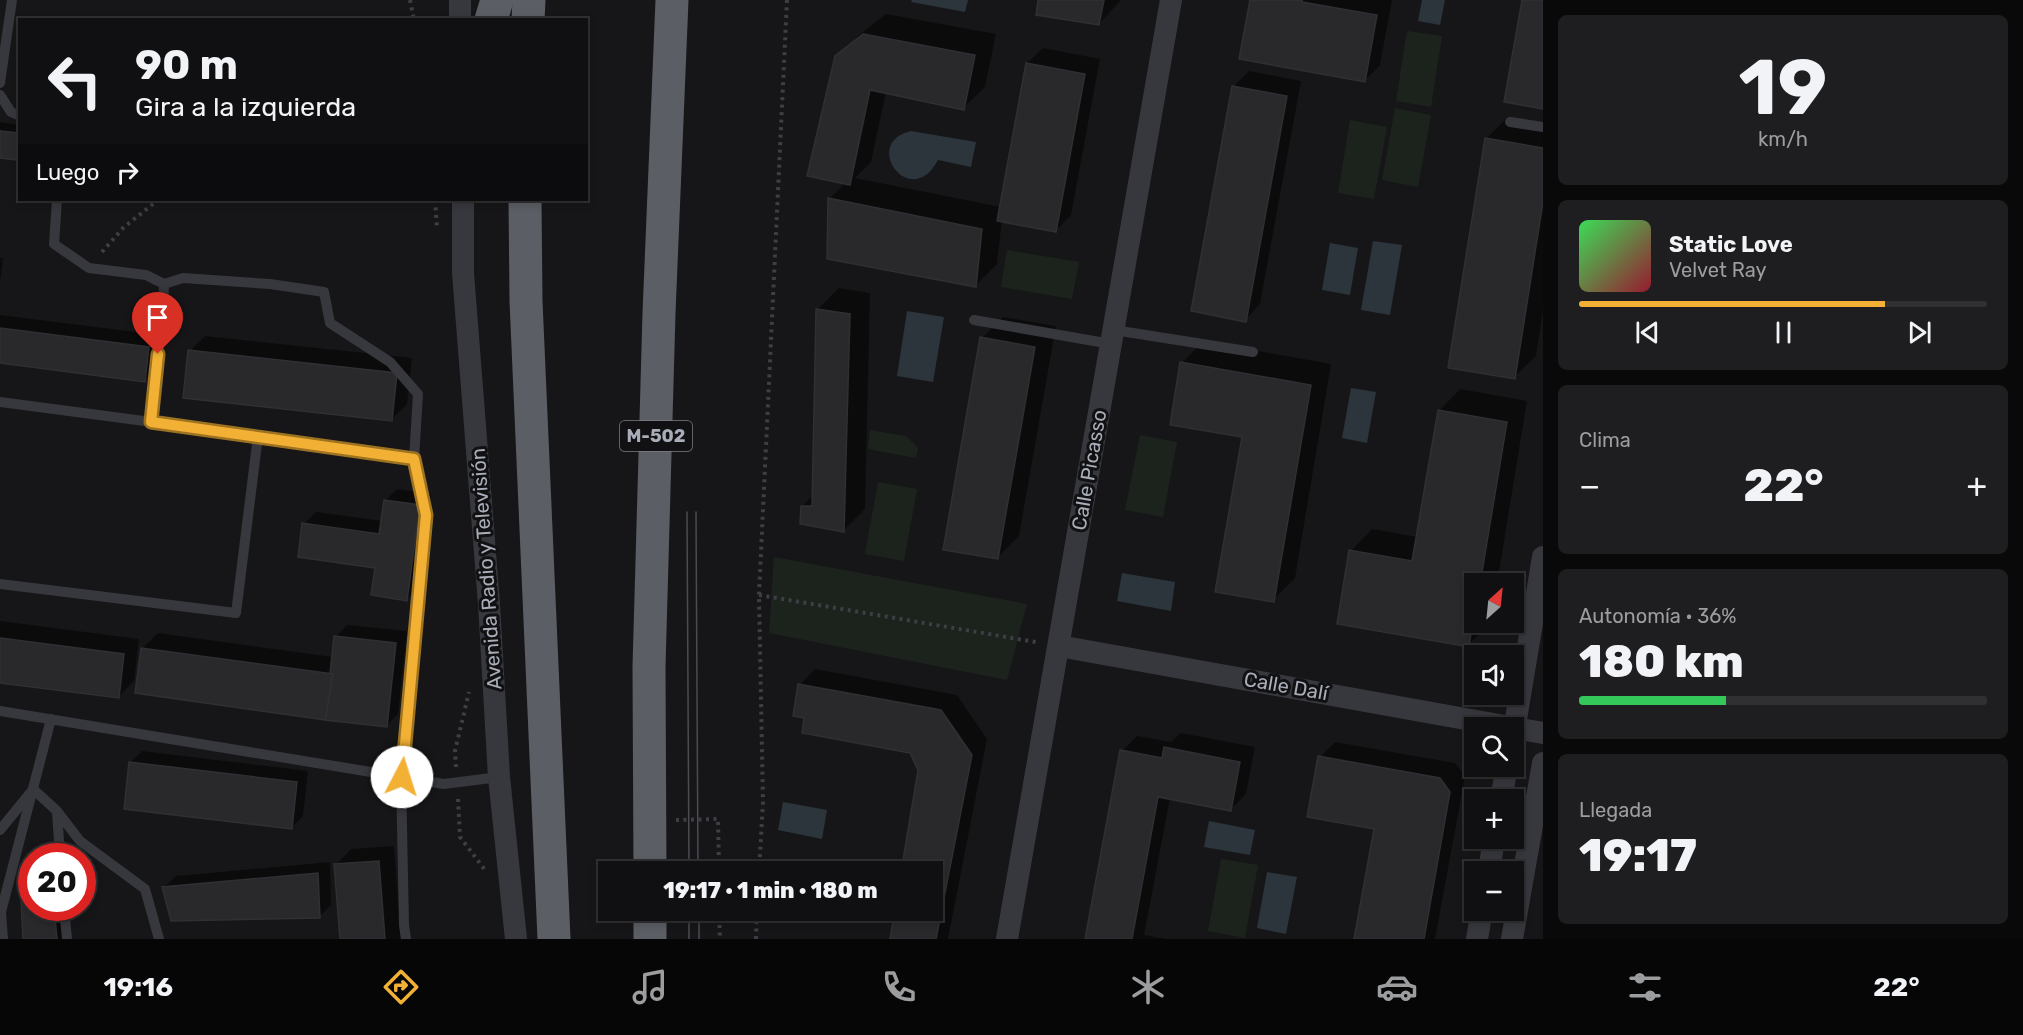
<!DOCTYPE html>
<html lang="es">
<meta charset="utf-8">
<style>
:root{--surface:#101012;--page:#1e1e20;--text:#f1f3f6;--muted:#9c9d9f;--line:#303032;--accent:#f2b134}
body{margin:0;font-family:Rubik,sans-serif;background:var(--page);color:var(--text);height:100vh;display:flex;flex-direction:column;font-size:22px;white-space:nowrap}
*{box-sizing:border-box;margin:0}
p{font-size:20px;color:var(--muted)}
.icon{flex:none;width:33px;height:33px;fill:none;stroke:currentColor;stroke-width:2;stroke-linecap:round;stroke-linejoin:round}
.map{position:relative;flex:1;overflow:hidden}
.details{display:flex;flex-direction:column;gap:15px;padding:15px;background:#09090a;width:480px}
.details>*{flex:none}
.guide{position:absolute;left:18px;top:18px;width:570px;height:183px;border-radius:0px;box-shadow:0 3px 9px #0003,0 0 0 2px var(--line);background:#101012;color:var(--text);overflow:hidden}
.needle{width:39px;rotate:27deg}
.buttons{position:absolute;left:1464px;top:573px;display:grid;gap:12px}
.buttons a{display:grid;place-items:center;width:60px;height:60px;border-radius:0px;background:var(--surface);box-shadow:0 3px 9px #0003,0 0 0 2px var(--line);font-size:30px}
.speed{position:absolute;left:18px;top:843px;display:flex;gap:12px;font-size:30px;font-weight:700;text-align:center}
.speed>*{display:grid;place-content:center;width:78px;height:78px;border-radius:50%;background:var(--surface);box-shadow:0 3px 9px #0003,0 0 0 2px var(--line);line-height:1}
.speed .limit{border:9px solid #d22;background:#fff;color:#111}
.pin{position:absolute;display:grid;place-items:center;width:51px;height:51px;color:#fff;margin:-62px -26px;border-radius:50% 50% 50% 0;rotate:-45deg;box-shadow:0 0 6px #0007}
.pin .icon{rotate:45deg}
.me{position:absolute;width:66px;margin:-33px;rotate:5deg;stroke-linejoin:round;filter:drop-shadow(0 0 4px #0008)}
.turn{display:flex;align-items:center;gap:21px;height:126px;padding:0 18px;font-size:27px}
.turn .icon{width:78px;height:78px;stroke-width:2.5}
.turn b{display:block;font-size:42px;line-height:51px}
.then{display:flex;align-items:center;height:57px;padding:0 18px;background:#0003;gap:12px;font-size:22px}
.big{font-size:45px;font-weight:800;line-height:1.1}
.details .widget{flex:1;display:flex;flex-direction:column;justify-content:center;gap:9px;min-width:0;padding:0 21px;border-radius:9px;background:var(--page)}
.details .dial{align-items:center;gap:0}
.dial b{font-size:78px;line-height:1}
.song{display:flex;align-items:center;gap:18px}
.cover{width:72px;height:72px;border-radius:9px;background:linear-gradient(135deg,hsl(130 70% 55%),hsl(350 70% 35%))}
.played{height:6px;border-radius:3px;background:linear-gradient(90deg,var(--accent) 75%,var(--line) 75%)}
.keys{display:flex;justify-content:space-around;direction:ltr}
.heat{display:flex;justify-content:space-between;align-items:center;font-size:33px;direction:ltr}
.charge{height:9px;border-radius:4px;background:linear-gradient(90deg,#34c759 36%,var(--line) 0)}
.trip{position:absolute;left:598px;top:861px;width:345px;height:60px;border-radius:0px;background:var(--surface);box-shadow:0 3px 9px #0003,0 0 0 2px var(--line);font-weight:800;line-height:60px;text-align:center}
.tabs{display:flex;height:96px;justify-content:space-around;align-items:center;background:#060607;color:var(--muted)}
.tabs .icon{width:42px;height:42px}
.tabs .selected{color:var(--accent)}
.tabs b{font-size:27px;color:var(--text)}
main{display:flex;flex:1;min-height:0}
.map>svg:first-child{display:block}
</style>
<main>
<div class="map">
<svg width="1543" height="939" viewBox="0 0 1543 939">
<rect width="100%" height="100%" fill="#161618"/>
<g fill="#1c231d">
<path d="M1407,31l35,5 -11,71 -35,-6z"/>
<path d="M1395,108l36,7 -13,72 -36,-7z"/>
<path d="M1350,120l37,7 -13,72 -36,-6z"/>
<path d="M1007,250l72,12 -7,37 -71,-12z"/>
<path d="M870,430l36,6 12,12 -2,10 -48,-9z"/>
<path d="M1140,435l37,7 -14,75 -38,-7z"/>
<path d="M878,482l39,7 -13,72 -39,-7z"/>
<path d="M774,557l253,47 -20,76 -238,-47z"/>
<path d="M1221,859l37,6 -13,73 -37,-7z"/>
</g>
<g fill="#2c353c">
<path d="M912,0h56l-3,12 -54,-10z"/>
<path d="M1422,0h23l-5,25 -22,-4z"/>
<path d="M911,131l65,11 -5,25 -33,-7c-27,52 -78,-17 -27,-29z"/>
<path d="M1373,241l29,4 -12,70 -29,-5z"/>
<path d="M1330,243l28,5 -8,47 -28,-5z"/>
<path d="M907,311l37,6 -11,65 -36,-6z"/>
<path d="M1351,388l25,4 -9,51 -25,-5z"/>
<path d="M1122,573l53,9 -4,29 -54,-10z"/>
<path d="M783,802l44,8 -5,29 -44,-9z"/>
<path d="M1209,821l46,9 -5,25 -46,-8z"/>
<path d="M1267,872l30,5 -11,57 -29,-6z"/>
</g>
<g fill="#0007">
<path d="M1040,0h81l-22,24z"/>
<path d="M1251,0h141l-12,65 -15,15z"/>
<path d="M886,14l110,20 -11,53 -22,21 -77,-16 -15,70 -16,16 146,29 26,-144 16,-15 57,11 -29,156 -16,16 -53,-11 -5,44 -22,22 -145,-88 15,-15 -8,-126 22,-22z"/>
<path d="M1249,71l52,10 -41,223 -15,16 -11,-234z"/>
<path d="M1507,118l36,5v187l-7,46 -22,21 -28,-238z"/>
<path d="M0,122l20,3v30l-4,3 -16,-2z"/>
<path d="M0,258h3l-3,25z"/>
<path d="M839,288l31,5 -5,216 -21,21 -42,-24 12,-11 4,-186z"/>
<path d="M0,315l160,20 -4,34 -12,11 -144,-18z"/>
<path d="M1003,317l53,9 -37,210 -22,22 -15,-220z"/>
<path d="M205,336l207,22 -5,46 -15,15 -202,-68z"/>
<path d="M1203,341l128,23 -36,214 -22,22 -30,-164 -61,-73z"/>
<path d="M1460,389l67,12 -30,183h-23v38l16,2 -22,21 -117,-94 21,-22 46,8 21,-126z"/>
<path d="M397,489l34,5 -12,93 -12,12 -30,-33 -73,-42 12,-12 67,9 2,-20z"/>
<path d="M0,621l139,18 -5,42 -16,16 -118,-16z"/>
<path d="M347,625l60,6 -9,83 -11,11 -245,-76 16,-16 175,24 3,-20z"/>
<path d="M815,669l142,26 30,44 -39,200h-56l41,-29v-38l-13,-102 -9,-18 -105,-35 -6,-32z"/>
<path d="M1181,733l74,14 -9,47 -15,15 -61,-11 -26,137 22,4h-79l35,-188 15,-15 34,6z"/>
<path d="M1335,742l120,21 10,13 -30,163h-79l20,-111 -56,-71z"/>
<path d="M142,751l166,20 -5,45 -12,12 -161,-65z"/>
<path d="M394,846l7,93h-59l-6,-74 15,-16z"/>
<path d="M330,862l1,43 -12,12 -155,-30 12,-11z"/>
<path d="M32,891v17h34l3,31h-44l-3,-39z"/>
</g>
<g fill="#29292c" stroke="#303034" stroke-width="1.5">
<path d="M1038,0h66l-5,25 -63,-10z"/>
<path d="M1250,0h52v2l75,13 -12,67 -126,-23z"/>
<path d="M1522,0h21v109l-39,-7z"/>
<path d="M863,34l112,21 -11,55 -94,-20 -20,95 -43,-9 28,-120z"/>
<path d="M1026,63l59,11 -29,158 -59,-11z"/>
<path d="M1232,86l55,10 -41,226 -55,-11z"/>
<path d="M0,131l19,2 -3,27 -16,-2z"/>
<path d="M1485,138l58,10v54l-28,177 -67,-11z"/>
<path d="M828,198l154,31 -6,58 -149,-28z"/>
<path d="M816,309l34,5 -6,218 -44,-8 1,-18h11z"/>
<path d="M0,328l149,19 -4,35 -145,-19z"/>
<path d="M980,337l55,10 -37,212 -55,-9z"/>
<path d="M188,350l209,23 -5,48 -209,-23z"/>
<path d="M1180,362l131,23 -37,217 -59,-10 27,-155 -72,-12z"/>
<path d="M1438,410l69,12 -27,162h-6v30l-5,33 -132,-23 12,-74 63,11z"/>
<path d="M384,500l36,5 -13,96 -36,-6 4,-27 -77,-11 4,-34 77,11z"/>
<path d="M334,636l62,7 -9,84 -62,-7z"/>
<path d="M0,638l124,16 -5,44 -119,-15z"/>
<path d="M141,648l192,26 -8,46 -190,-27z"/>
<path d="M798,684l143,26 31,45 -36,184h-46l5,-29h38v-38h-32l17,-102 -8,-17 -108,-20 2,-15 -11,-2z"/>
<path d="M1164,747l76,15 -9,49 -73,-14 -26,142h-47l35,-189 42,8z"/>
<path d="M1318,756l122,22 10,14 -26,147h-70l20,-110 -67,-12z"/>
<path d="M129,762l168,20 -5,47 -168,-20z"/>
<path d="M379,861l6,78h-45l-6,-75z"/>
<path d="M318,873l2,45 -149,3 -9,-34z"/>
<path d="M21,900l11,5v3h22l3,31h-34z"/>
</g>
<g fill="none" stroke-linecap="round" stroke-linejoin="round">
<g stroke="#3d3f44" stroke-width="4" stroke-dasharray="3 4.5" stroke-linecap="butt">
<path d="M410,0l4,20"/>
<path d="M435,200l2,28"/>
<path d="M102,252l21,-24 35,-28"/>
<path d="M759,595l277,47"/>
<path d="M456,767l-1,-16 14,-59"/>
<path d="M458,799l2,38 25,33"/>
<path d="M676,820l42,-1 1,53"/>
<path d="M759,872l4,-70 -4,-207 28,-595"/>
<path d="M719,910l1,29"/>
<path d="M756,939l1,-29"/>
</g>
<g stroke="#37383d" stroke-width="10">
<path d="M0,83l12,-83"/>
<path d="M0,95l11,17 9,4"/>
<path d="M1510,122l33,5"/>
<path d="M57,200l-3,44 35,24 57,7 18,9 -1,24 -12,114"/>
<path d="M164,284l19,-6 87,6 54,8 6,31 60,39 28,32 -4,65 -156,-23"/>
<path d="M974,320l137,24"/>
<path d="M1114,330l139,22"/>
<path d="M0,402l258,34 -22,177 -236,-29"/>
<path d="M0,711l444,73 55,-7"/>
<path d="M33,789l24,22 23,30 65,48 14,50"/>
<path d="M57,812l3,44"/>
<path d="M0,830l31,-38"/>
<path d="M64,908l3,31"/>
<path d="M3,939l-2,-27 50,-193"/>
<path d="M406,939l-2,-14 -3,-148 25,-262 -12,-56"/>
</g>
<g stroke="#37383d" stroke-width="22">
<path d="M460,0v20"/>
<path d="M463,200v73l26,331 10,173 17,162"/>
<path d="M1059,646l484,87"/>
<path d="M1514,731l29,-174"/>
<path d="M1501,800l6,-34"/>
<path d="M1489,872l5,-34"/>
<path d="M1007,939l164,-939"/>
<path d="M1477,939l5,-29"/>
<path d="M1512,939l31,-176"/>
</g>
<g stroke="#5b5e65" stroke-width="33">
<path d="M491,20l6,-20"/>
<path d="M528,20l1,-20"/>
<path d="M525,200l1,101 28,638"/>
<path d="M650,872l-1,-205 10,-354 13,-313"/>
<path d="M650,910v29"/>
</g>
<g stroke="#4a4c52" stroke-width="1.5">
<path d="M687,512l2,360"/>
<path d="M696,512l2,360"/>
<path d="M689,910v29"/>
<path d="M699,910v29"/>
</g>
</g>
<g fill="none" stroke-linecap="round" stroke-linejoin="round">
<defs>
<path id="route" d="M158,354l-7,68 263,37 12,56 -24,262"/>
</defs>
<use href="#route" stroke="#9d7322" stroke-width="15"/>
<use href="#route" stroke="#f2b134" stroke-width="10"/>
</g>
<g text-anchor="middle" dominant-baseline="central" stroke-width="6" stroke-linejoin="round" paint-order="stroke">
<rect fill="#111113" stroke="#7b7e86" stroke-width="1.5" x="620" y="421" width="72" height="30" rx="4.5"/>
<g font-size="18" font-weight="bold" fill="#a8adb8">
<text x="656" y="436">M-502</text>
</g>
<g font-size="20" fill="#a8adb8" stroke="#111113">
<text transform="translate(1089 470) rotate(-80)">Calle Picasso</text>
<text transform="translate(486 569) rotate(-94)">Avenida Radio y Televisión</text>
<text transform="translate(1286 686) rotate(10)">Calle Dalí</text>
</g>
</g>
</svg>
<div class="buttons">
<a><svg class="needle" viewBox="-14 -14 28 28"><path d="M0-13l5 13h-10z" fill="#e53935"/><path d="M0 13l5-13h-10z" fill="#9c9d9f"/></svg></a>
<a><svg class="icon" aria-label="sound" viewBox="0 0 24 24"><path d="M4 9h4l5-4v14l-5-4H4zM17 9q2 3 0 6"/></svg></a>
<a><svg class="icon" aria-label="search" viewBox="0 0 24 24"><circle cx="10" cy="10" r="6"/><path d="M15 15l6 6"/></svg></a>
<a>+</a>
<a>−</a>
</div>
<div class="speed"><div class="limit">20</div></div>
<div class="pin" style="left:158px;top:354px;background:#d93025"><svg class="icon" aria-label="arrive" viewBox="0 0 24 24"><path d="M6 21V4h12l-3 4 3 4H6"/></svg></div>
<svg class="me" style="left:402px;top:777px" viewBox="-20 -20 40 40"><circle r="19" fill="#fff"/><path d="M0-13L10 11 0 6-10 11z" fill="#f2b134"/></svg>
<div class="trip">19:17 · 1 min · 180 m</div>
<div class="guide">
<div class="turn"><svg class="icon" aria-label="left" viewBox="0 0 24 24"><path d="M17 20v-9H6M10 6l-5 5 5 5"/></svg><div><b>90 m</b>Gira a la izquierda</div></div>
<div class="then">Luego<svg class="icon" aria-label="right" viewBox="0 0 24 24"><path d="M7 20v-9h11M14 6l5 5-5 5"/></svg></div>
</div>
</div>
<section class="details">
<div class="widget dial"><b>19</b><p>km/h</p></div>
<div class="widget">
<div class="song"><i class="cover"></i><div><b>Static Love</b><p>Velvet Ray</p></div></div>
<div class="played"></div>
<div class="keys"><svg class="icon" aria-label="previous" viewBox="0 0 24 24"><path d="M18 5L8 12l10 7zM5 5v14"/></svg><svg class="icon" aria-label="pause" viewBox="0 0 24 24"><path d="M8 5v14M16 5v14"/></svg><svg class="icon" aria-label="next" viewBox="0 0 24 24"><path d="M6 5l10 7-10 7zM19 5v14"/></svg></div>
</div>
<div class="widget"><p>Clima</p>
<div class="heat"><a>−</a><b class="big">22°</b><a>+</a></div>
</div>
<div class="widget"><p>Autonomía · 36%</p><b class="big">180 km</b><div class="charge"></div></div>
<div class="widget"><p>Llegada</p><b class="big">19:17</b></div>
</section>
</main>
<nav class="tabs">
<b>19:16</b>
<svg class="icon selected" aria-label="directions" viewBox="0 0 24 24"><path d="M12 3l9 9-9 9-9-9zM9 14v-3h6M13 9l2 2-2 2"/></svg>
<svg class="icon" aria-label="music" viewBox="0 0 24 24"><path d="M9 18V5l10-2v13"/><circle cx="6" cy="18" r="3"/><circle cx="16" cy="16" r="3"/></svg>
<svg class="icon" aria-label="phone" viewBox="0 0 24 24"><path d="M5 4h4l2 5-3 2q2 4 5 5l2-3 5 2v4C11 20 4 13 5 4z"/></svg>
<svg class="icon" aria-label="climate" viewBox="0 0 24 24"><path d="M12 3v18M4 7l16 10M4 17L20 7"/></svg>
<svg class="icon" aria-label="car" viewBox="0 0 24 24"><path d="M5 17H2v-5l4-1 3-4h7l3 4 3 1v5h-3M9 17h6M6 11h13"/><circle cx="7" cy="17" r="2"/><circle cx="17" cy="17" r="2"/></svg>
<svg class="icon" aria-label="filters" viewBox="0 0 24 24"><path d="M4 7h16M4 17h16"/><circle cx="9" cy="7" r="2"/><circle cx="15" cy="17" r="2"/></svg>
<b>22°</b>
</nav>
